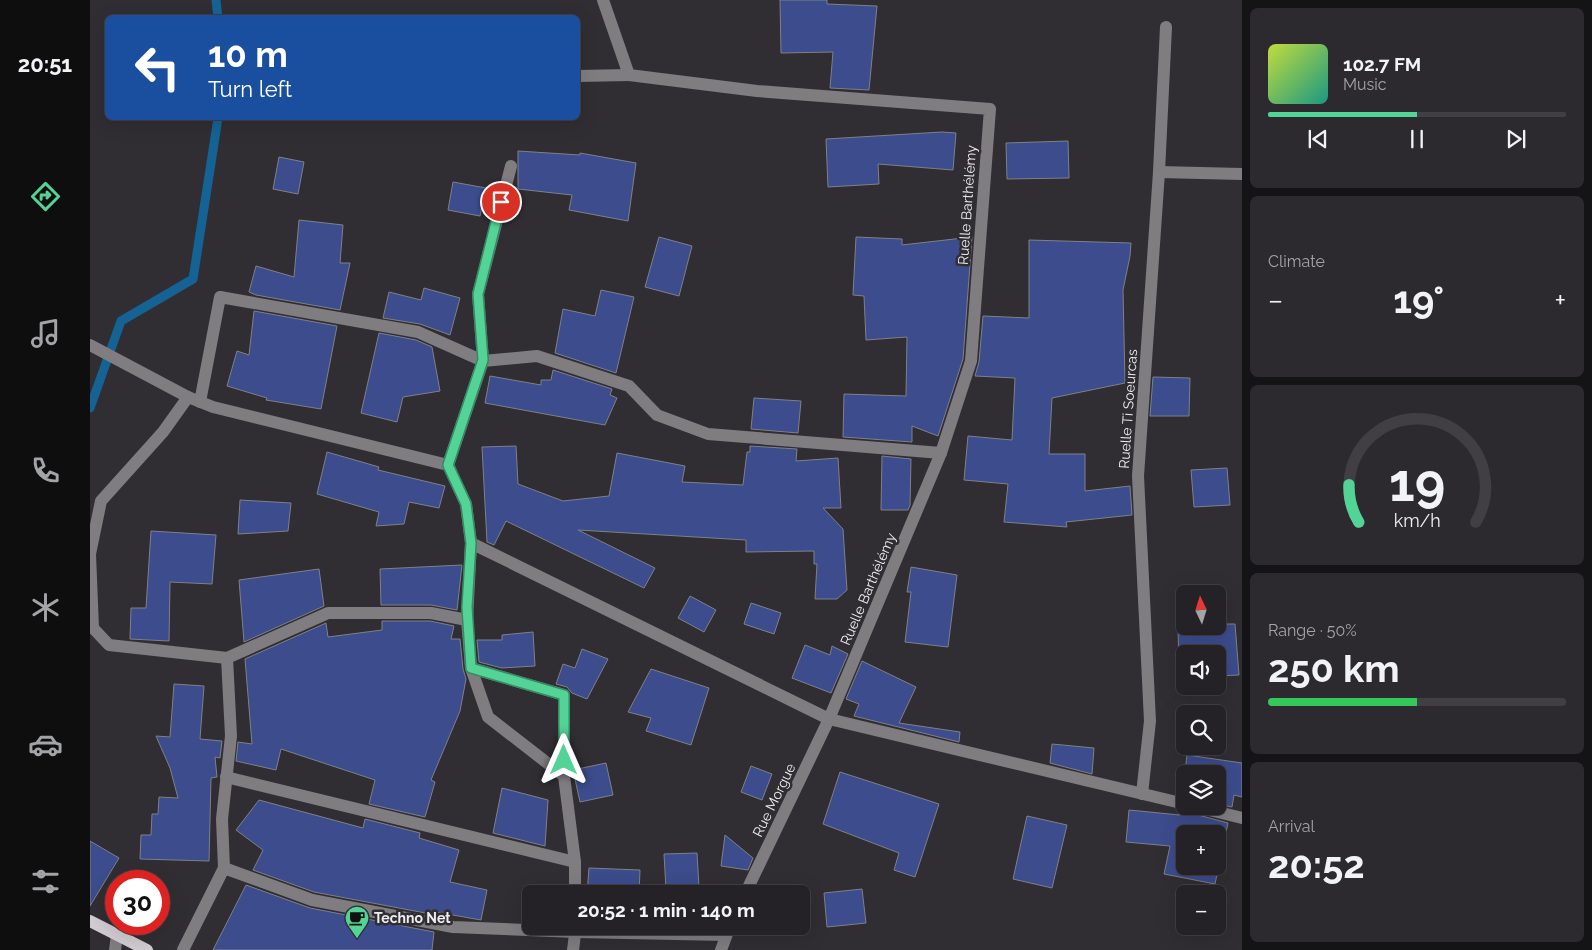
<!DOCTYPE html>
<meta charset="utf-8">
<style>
:root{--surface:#242226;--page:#2c2a2e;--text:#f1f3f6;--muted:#a3a4a7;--line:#413f43;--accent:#53d396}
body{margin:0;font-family:Raleway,sans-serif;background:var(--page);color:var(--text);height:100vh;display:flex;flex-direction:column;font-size:19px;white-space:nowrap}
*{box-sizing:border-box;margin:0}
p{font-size:16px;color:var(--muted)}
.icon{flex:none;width:28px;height:28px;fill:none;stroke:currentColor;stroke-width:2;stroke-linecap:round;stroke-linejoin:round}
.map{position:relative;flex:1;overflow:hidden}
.panel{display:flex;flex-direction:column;gap:8px;padding:8px;background:#141315;width:350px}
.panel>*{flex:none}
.top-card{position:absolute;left:15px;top:15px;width:475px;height:105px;border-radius:8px;box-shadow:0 5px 20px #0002,0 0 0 1px var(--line);background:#1a4fa0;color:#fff;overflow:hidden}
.needle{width:32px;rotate:356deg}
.buttons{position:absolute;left:1086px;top:585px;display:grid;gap:10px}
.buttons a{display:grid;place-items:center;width:50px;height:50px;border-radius:8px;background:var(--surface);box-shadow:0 5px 20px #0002,0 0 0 1px var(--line);font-size:25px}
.speed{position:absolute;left:15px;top:870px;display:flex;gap:10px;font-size:25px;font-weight:700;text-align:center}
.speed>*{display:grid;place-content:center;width:65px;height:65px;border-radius:50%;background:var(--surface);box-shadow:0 5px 20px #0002,0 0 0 1px var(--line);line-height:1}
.speed .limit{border:8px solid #d22;background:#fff;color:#111}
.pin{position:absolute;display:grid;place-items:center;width:42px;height:42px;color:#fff;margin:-21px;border:2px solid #fff;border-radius:50%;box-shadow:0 1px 5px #0007}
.me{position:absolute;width:55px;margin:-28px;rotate:0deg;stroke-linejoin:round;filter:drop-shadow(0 0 4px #0008)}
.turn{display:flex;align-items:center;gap:18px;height:105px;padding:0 20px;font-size:22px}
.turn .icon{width:65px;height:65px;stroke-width:2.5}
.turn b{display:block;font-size:35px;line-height:42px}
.big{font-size:38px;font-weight:700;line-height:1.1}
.panel .card{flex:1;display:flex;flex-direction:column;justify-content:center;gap:8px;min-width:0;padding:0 18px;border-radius:8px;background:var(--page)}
.panel .dial{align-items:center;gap:0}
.dial svg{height:130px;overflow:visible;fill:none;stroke:var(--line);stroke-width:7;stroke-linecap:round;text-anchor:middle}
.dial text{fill:var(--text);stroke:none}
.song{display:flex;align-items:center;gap:15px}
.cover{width:60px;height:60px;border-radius:8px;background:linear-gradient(135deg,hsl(70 70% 55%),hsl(170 70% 35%))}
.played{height:5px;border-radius:2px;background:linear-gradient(90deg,var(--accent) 50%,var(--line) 50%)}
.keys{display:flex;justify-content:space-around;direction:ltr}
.heat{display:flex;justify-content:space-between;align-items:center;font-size:28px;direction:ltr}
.charge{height:8px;border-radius:4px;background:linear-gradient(90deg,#34c759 50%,var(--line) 0)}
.trip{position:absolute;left:432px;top:885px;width:288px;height:50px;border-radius:8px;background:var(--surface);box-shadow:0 5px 20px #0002,0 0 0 1px var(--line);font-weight:700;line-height:50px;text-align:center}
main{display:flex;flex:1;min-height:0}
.tabs{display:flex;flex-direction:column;width:90px;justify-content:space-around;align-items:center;background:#0e0e0f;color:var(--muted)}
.tabs .icon{width:35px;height:35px}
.tabs .selected{color:var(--accent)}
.tabs b{font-size:22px;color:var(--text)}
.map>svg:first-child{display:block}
</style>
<main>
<nav class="tabs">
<b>20:51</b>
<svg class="icon selected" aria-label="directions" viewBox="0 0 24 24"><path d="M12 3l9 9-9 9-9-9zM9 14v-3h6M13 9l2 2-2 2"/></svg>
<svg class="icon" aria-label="music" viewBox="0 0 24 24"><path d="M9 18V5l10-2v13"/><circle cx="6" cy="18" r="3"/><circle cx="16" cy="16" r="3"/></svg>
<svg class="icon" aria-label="phone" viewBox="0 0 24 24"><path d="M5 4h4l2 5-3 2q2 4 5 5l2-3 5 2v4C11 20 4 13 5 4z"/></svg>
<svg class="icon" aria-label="climate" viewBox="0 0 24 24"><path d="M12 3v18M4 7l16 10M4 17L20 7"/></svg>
<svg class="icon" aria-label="car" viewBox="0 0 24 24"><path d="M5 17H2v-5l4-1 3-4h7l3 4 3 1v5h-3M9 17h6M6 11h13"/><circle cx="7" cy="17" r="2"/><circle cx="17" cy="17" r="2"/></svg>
<svg class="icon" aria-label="filters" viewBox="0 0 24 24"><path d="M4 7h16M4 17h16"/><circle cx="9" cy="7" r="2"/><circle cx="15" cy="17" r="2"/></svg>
</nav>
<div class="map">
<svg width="1152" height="950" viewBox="0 0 1152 950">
<rect width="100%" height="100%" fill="#302e33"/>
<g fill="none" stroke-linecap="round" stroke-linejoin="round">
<g stroke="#156395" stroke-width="9">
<path d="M126,0l2,18"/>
<path d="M0,408l31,-87 72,-42 25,-161"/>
</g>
</g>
<g fill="#3c4c8c" stroke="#7f8187" fill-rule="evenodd">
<path d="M690,0h47v4l50,2 -8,84 -39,-2 3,-36 -52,1z"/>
<path d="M852,132l14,1 -3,37 -75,-6 1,20 -51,3 -2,-48z"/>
<path d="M978,141l1,37 -62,1 -1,-36z"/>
<path d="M428,151l62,4v-2l56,10 -8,58 -59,-11 3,-15 -54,-6z"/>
<path d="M189,157l25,5 -6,32 -25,-5z"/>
<path d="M363,182l33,6 -6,28 -32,-6z"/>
<path d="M209,220l44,5 -3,38h10l-10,47 -84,-15 -7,-3 7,-26 38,11z"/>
<path d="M569,237l33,9 -13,50 -34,-9z"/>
<path d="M766,237l46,2v6l70,-8 -9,122 -25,77 -26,-10v16l-69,-5 1,-43 62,2 1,-59 -41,3 -2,-44 -11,-1z"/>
<path d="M939,240l102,3 -1,13 -7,34 2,93 -73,15 -3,56h36v37l45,-5 2,29 -66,7 1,5 -63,-5 4,-38 -44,-4 4,-44 44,4 3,-62 -40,-2 4,-14 4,-46 46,2z"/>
<path d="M334,288l36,10 -10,37 -30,-11 -37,-6 6,-26 32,8z"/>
<path d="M511,290l33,7 -18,76 -61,-20 8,-44 32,7z"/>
<path d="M164,311l83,15 -16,83 -55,-9 1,-2 -40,-12 10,-35 12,4z"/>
<path d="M289,333l37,7 16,7 8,44 -37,6 -6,25 -36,-9z"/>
<path d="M463,370l59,19 -2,6 7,3 -12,27 -120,-22 5,-27 51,9v-5h10z"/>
<path d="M1063,377l37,1 -1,38h-39z"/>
<path d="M664,398l47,3 -3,32 -47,-4z"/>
<path d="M426,446l2,38 45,17 46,-5 8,-43 68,13 -3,16 61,3 4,-33h3v-6l47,3 -1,12 42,-3 3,50h-18l20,21 4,61 -10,9h-22l2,-35h-3v-13l-68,1v-12l-168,-10 77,38 -11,20 -138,-67 -12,24 -7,-3 -5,-95z"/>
<path d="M237,452l52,15 -1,3 67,16 -6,22 -30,-6 -5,22 -28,2 3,-14 -62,-18z"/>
<path d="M792,456l29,3 -1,46 -2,5h-27z"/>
<path d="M1137,468l3,37 -36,2 -3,-37z"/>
<path d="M150,500l51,3 -3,28 -50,3z"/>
<path d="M61,531l65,4 -4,49 -42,-2 -1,59 -39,-2 1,-31h15z"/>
<path d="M372,565l-5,45 -26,-5h-50l-1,-36z"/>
<path d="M821,567l46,8 -9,72 -43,-5 6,-50h-4z"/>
<path d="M229,569l5,37 -80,36 -5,-62z"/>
<path d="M600,596l26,14 -12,22 -26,-14z"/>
<path d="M661,603l30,10 -7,21 -30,-10z"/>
<path d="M292,621h48l24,5 -3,13h9l3,30 3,10 -6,32 -29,69 4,2 -10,35 -56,-13 6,-24 -94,-31 -5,21 -40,-9 2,-19 14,2 -7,-85 81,-36 2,14 54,-7z"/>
<path d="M1128,624h17l4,51 -21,1v-22h-33v23h-6l-1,-52 40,1z"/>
<path d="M443,632l2,34 -33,2 -23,-6 -2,-22h25v-5z"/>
<path d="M715,645l25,10 2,-9 16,8 -17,39 -39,-15z"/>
<path d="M492,649l26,10 -21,40 -15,-6 -5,-6 -11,-3 7,-20 12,4z"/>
<path d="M772,661l54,26 -17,36 61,9 -1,10 -105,-26 5,-12 -13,-5z"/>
<path d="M561,669l58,19 -18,57 -45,-14 5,-13 -23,-6z"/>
<path d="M84,684l30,2 -4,53 22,2 -2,17 -5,-1 2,20 -6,1 -2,83 -69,-2 1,-24h10l1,-21h6l1,-17 19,1 -8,-30 -14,-32 14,1z"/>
<path d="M962,744l42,4 -2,26 -42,-11z"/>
<path d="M1097,755l55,8v34l-8,-2 -2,12 -14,-3v-30h-33v22l-3,-1z"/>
<path d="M516,763l7,32 -33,7 -7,-32z"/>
<path d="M661,766l21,8 -10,26 -21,-8z"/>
<path d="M750,772l99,32 -24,73 -21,-7 5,-17 -76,-29z"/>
<path d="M412,788l46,12 -3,46 -52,-13z"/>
<path d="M169,800l104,28 2,-9 55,14 -1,5 40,12 -9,32 37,8 -6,30 -45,-8v3l-122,-23 -61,-22 10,-20 -27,-20z"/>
<path d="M1039,810l51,5 1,-4 6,1 41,11 -13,61 -51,-10 6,-28 -44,-4zM1095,834h33v32h-33z"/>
<path d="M937,816l40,9 -15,63 -39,-9z"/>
<path d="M635,835l28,23 -5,12 -27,-4z"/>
<path d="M0,841l29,17 -29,48z"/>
<path d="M607,853l2,34 -33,2 -2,-35z"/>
<path d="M499,868l51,2 -1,24h-52z"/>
<path d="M156,885l64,23 124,24 -2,18h-219z"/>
<path d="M772,889l4,34 -39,4 -3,-34z"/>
</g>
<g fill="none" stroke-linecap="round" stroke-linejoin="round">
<g stroke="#807d80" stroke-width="12">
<path d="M513,0l26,75 128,16 233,18 -19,252 -30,92 -112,266 -84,175"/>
<path d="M488,76l51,-1"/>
<path d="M1069,172l83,2"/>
<path d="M0,345l98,52 25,10 235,58 18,39 5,39 358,176 356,85"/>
<path d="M110,402l20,-105 198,35 65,29 -5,-67 33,-128"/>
<path d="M358,465l35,-104 54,-5 92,30 28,29 51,19 233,19"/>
<path d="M381,543l-4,77 4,48 17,49 76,59 11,86v32"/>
<path d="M0,554l3,74 16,17 118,13"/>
<path d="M0,554l11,-53 62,-69 25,-35"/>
<path d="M381,668l93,27v81"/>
<path d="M136,777l349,85"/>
<path d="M1052,794l8,-73 -12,-245 21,-304 7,-145"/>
<path d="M1103,806l49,12"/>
<path d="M134,868l88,32 141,27 123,5 150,3"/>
<path d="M25,950l2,-15"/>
<path d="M93,950l41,-82 -2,-49 9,-83 -4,-78 101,-45h103l36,7"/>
<path d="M483,950l3,-24"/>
<path d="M631,950l9,-24"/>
</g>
<path stroke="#d1ccd1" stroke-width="12" d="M0,921l57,29"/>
</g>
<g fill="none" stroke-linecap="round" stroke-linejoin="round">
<defs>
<path id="route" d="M411,202l-23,92 5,66 -35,105 18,39 5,39 -4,64 4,61 93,27v65"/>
</defs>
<use href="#route" stroke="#368962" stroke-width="12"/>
<use href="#route" stroke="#53d396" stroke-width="9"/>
</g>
<defs>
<symbol id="cafe-pin" viewBox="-11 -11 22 30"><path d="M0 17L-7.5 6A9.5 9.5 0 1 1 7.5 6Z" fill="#53d396" stroke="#302e33"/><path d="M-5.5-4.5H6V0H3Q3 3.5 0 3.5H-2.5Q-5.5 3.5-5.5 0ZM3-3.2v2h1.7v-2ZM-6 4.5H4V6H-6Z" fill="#111"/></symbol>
</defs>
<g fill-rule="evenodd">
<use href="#cafe-pin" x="253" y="904" width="28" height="38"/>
</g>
<g text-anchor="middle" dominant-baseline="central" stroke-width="5" stroke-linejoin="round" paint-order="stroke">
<g font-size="14" fill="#eeedf1" stroke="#302e33">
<text transform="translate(877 205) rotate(-86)">Ruelle Barthélémy</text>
<text transform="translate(1038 409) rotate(-86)">Ruelle Ti Soeurcas</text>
<text transform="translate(778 589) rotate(-67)">Ruelle Barthélémy</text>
<text transform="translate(684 800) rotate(-64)">Rue Morgue</text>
</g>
<g font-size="14" font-weight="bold" fill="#eeedf1" stroke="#302e33" text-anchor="start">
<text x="284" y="918">Techno Net</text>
</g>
</g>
</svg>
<div class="buttons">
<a><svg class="needle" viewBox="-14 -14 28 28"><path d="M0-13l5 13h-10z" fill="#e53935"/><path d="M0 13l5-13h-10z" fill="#a3a4a7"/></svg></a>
<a><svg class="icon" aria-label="sound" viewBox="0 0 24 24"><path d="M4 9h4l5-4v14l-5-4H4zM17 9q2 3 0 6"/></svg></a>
<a><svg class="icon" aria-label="search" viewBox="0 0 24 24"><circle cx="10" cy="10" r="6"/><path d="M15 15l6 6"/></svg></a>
<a><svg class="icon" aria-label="layers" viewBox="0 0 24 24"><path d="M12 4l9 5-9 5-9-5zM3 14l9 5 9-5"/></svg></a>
<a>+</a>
<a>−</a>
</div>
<div class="speed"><div class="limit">30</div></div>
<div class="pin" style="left:411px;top:202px;background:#d93025"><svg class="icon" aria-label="arrive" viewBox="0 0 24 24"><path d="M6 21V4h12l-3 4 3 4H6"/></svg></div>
<svg class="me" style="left:474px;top:760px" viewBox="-20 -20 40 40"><path d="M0-17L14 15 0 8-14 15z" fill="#53d396" stroke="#fff" stroke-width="4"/></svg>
<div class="trip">20:52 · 1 min · 140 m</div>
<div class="top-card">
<div class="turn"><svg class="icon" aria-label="left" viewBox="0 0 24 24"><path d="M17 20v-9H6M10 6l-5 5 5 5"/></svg><div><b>10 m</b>Turn left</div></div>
</div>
</div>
<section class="panel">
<div class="card">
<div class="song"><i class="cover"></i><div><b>102.7 FM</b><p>Music</p></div></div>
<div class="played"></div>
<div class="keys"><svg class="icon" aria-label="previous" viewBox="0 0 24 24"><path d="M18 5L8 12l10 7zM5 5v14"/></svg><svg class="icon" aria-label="pause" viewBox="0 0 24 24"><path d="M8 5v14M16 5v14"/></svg><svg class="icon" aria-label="next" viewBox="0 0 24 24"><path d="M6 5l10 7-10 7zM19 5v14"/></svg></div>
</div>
<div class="card"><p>Climate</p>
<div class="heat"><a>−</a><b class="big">19°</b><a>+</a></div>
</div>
<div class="card dial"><svg viewBox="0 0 100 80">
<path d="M14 69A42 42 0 1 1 86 69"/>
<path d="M14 69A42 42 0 0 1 8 46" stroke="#53d396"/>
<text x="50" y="56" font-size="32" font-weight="700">19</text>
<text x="50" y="72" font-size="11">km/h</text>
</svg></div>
<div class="card"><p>Range · 50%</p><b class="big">250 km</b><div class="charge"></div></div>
<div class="card"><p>Arrival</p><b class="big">20:52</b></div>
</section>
</main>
